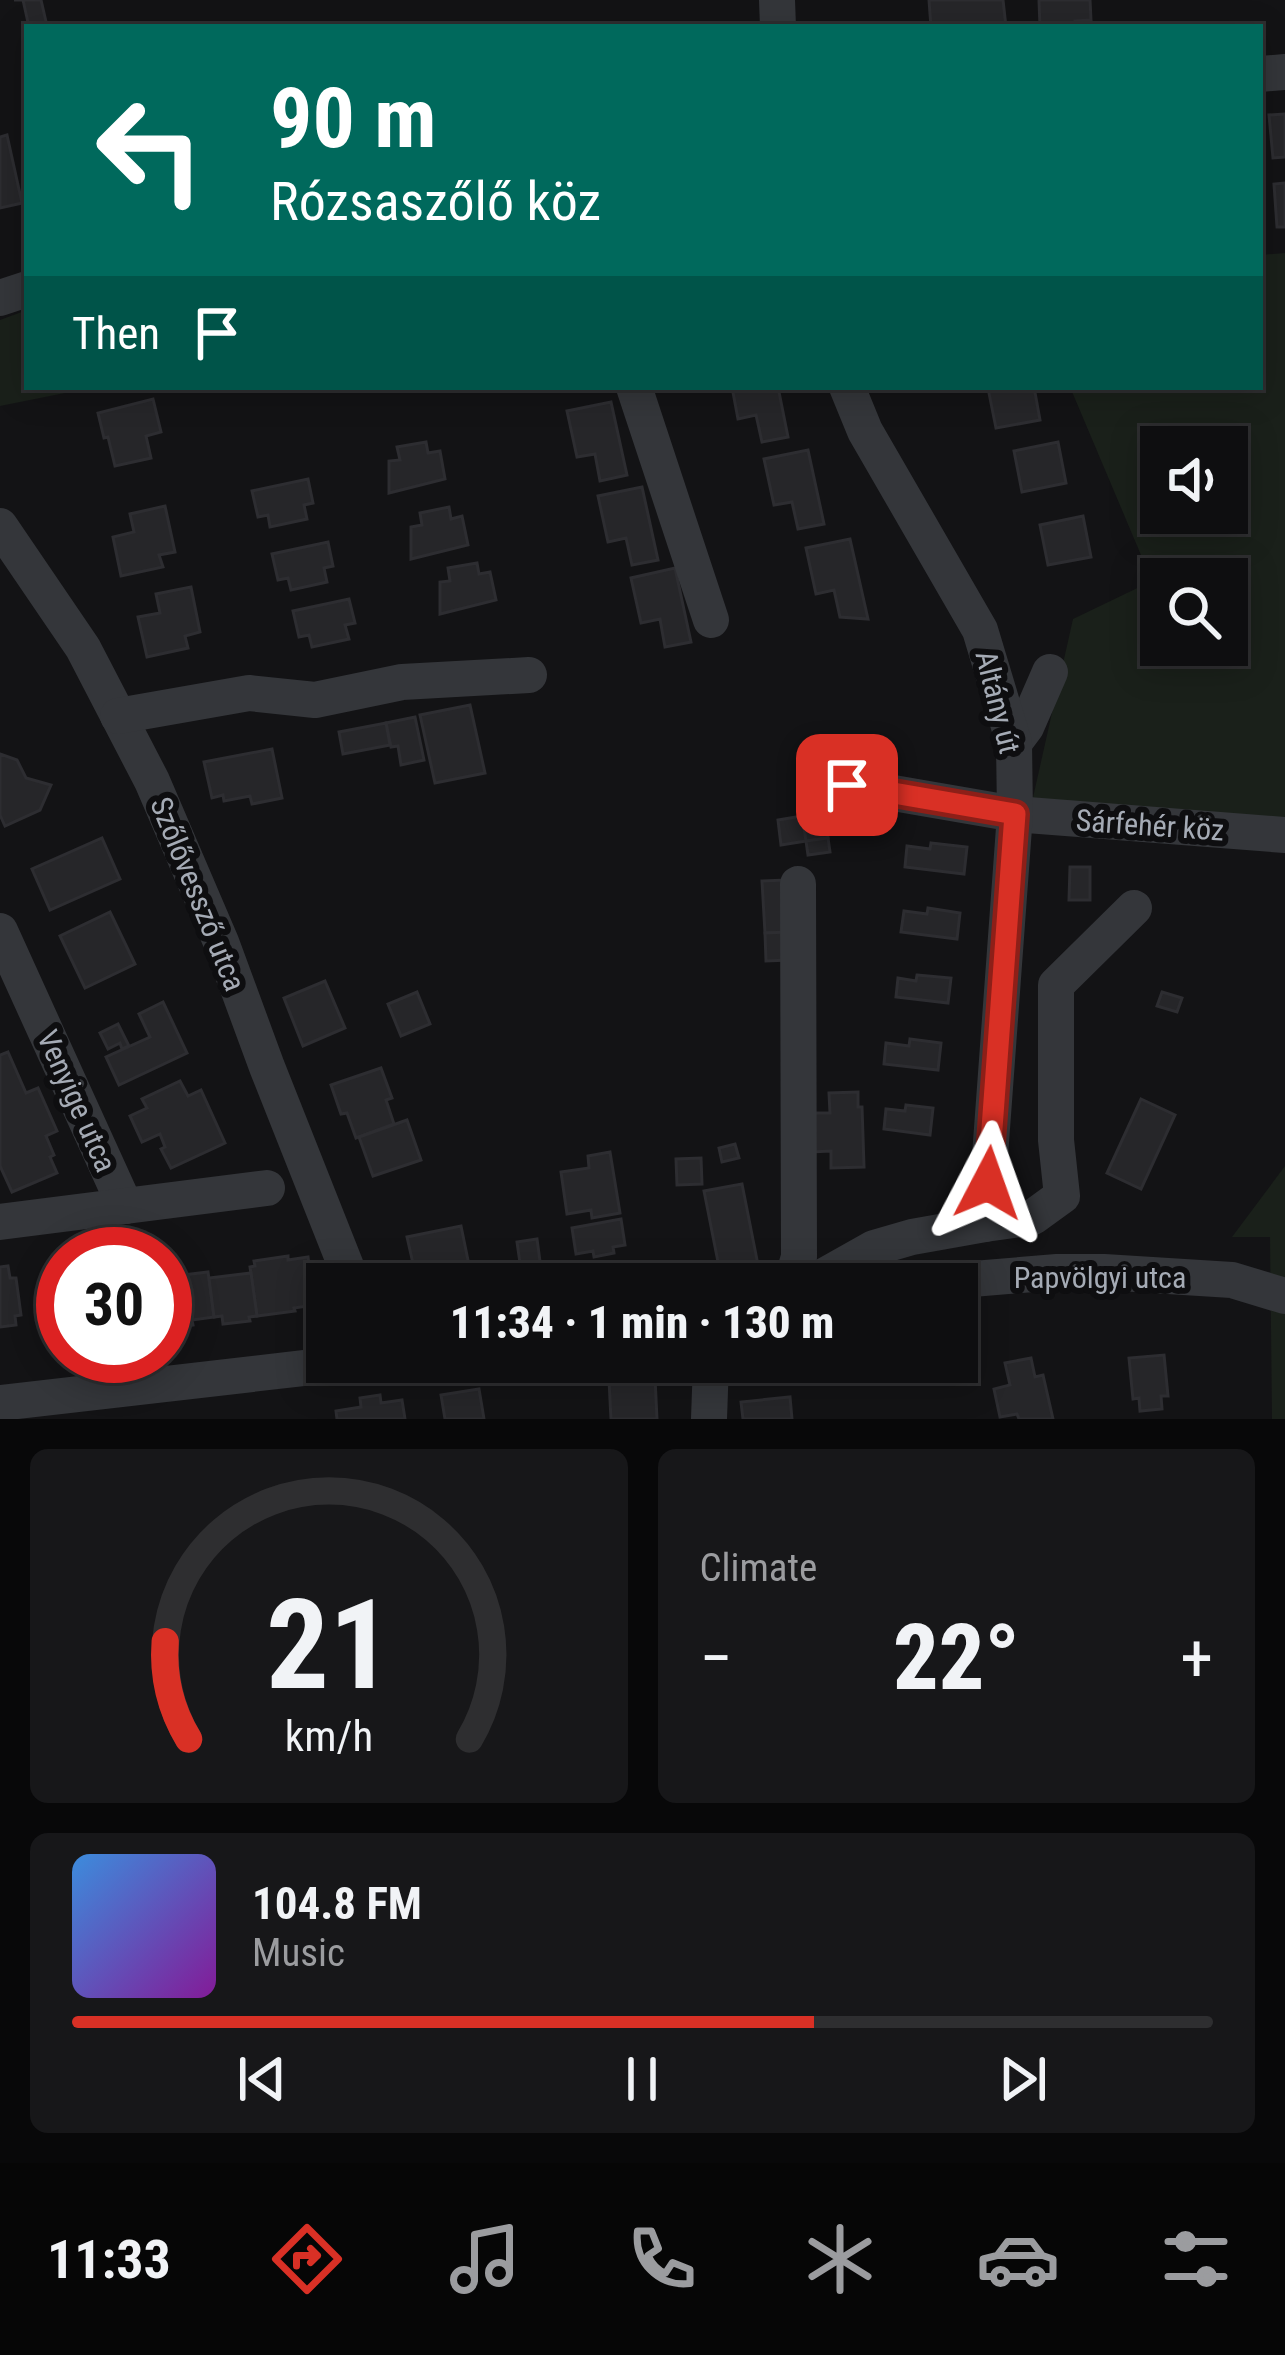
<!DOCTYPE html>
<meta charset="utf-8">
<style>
:root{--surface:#0e0e10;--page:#171719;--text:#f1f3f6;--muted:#9b9c9f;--line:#2e2e30;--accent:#d93025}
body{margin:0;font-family:"Roboto Condensed",sans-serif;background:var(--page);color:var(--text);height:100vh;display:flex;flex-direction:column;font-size:45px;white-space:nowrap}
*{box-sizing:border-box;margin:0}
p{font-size:39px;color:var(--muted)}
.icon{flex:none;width:66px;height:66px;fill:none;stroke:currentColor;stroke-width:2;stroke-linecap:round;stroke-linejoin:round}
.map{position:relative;height:1419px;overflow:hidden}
.details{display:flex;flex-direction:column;gap:30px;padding:30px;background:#080809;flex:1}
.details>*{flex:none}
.guide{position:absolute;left:24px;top:24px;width:1239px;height:366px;border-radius:0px;box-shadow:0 6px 30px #0003,0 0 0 3px var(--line);background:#00695c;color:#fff;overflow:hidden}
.controls{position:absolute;left:1140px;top:426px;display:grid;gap:24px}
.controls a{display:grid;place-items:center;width:108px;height:108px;border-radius:0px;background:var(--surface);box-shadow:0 6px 30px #0003,0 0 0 3px var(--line);font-size:60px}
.speed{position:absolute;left:36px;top:1227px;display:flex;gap:24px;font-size:60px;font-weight:700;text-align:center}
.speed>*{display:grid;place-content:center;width:156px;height:156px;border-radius:50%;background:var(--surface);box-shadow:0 6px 30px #0003,0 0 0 3px var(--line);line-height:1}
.speed .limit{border:18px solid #d22;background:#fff;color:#111}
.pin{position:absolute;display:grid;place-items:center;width:102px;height:102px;color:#fff;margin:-51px;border-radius:24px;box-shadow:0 6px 18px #0006}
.me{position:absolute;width:132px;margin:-66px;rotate:4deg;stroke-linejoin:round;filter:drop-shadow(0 0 9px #0008)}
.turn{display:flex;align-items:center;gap:42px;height:252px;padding:0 48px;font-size:54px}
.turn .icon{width:156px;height:156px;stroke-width:2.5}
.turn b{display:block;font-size:84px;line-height:102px}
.then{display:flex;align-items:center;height:114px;padding:0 48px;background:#0003;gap:24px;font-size:45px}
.big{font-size:90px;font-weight:800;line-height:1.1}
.details .widget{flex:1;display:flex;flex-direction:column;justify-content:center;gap:18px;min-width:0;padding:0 42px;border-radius:18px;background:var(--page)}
.details .dial{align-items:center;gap:0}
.dial svg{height:312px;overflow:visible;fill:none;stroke:var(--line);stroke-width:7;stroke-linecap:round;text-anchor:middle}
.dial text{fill:var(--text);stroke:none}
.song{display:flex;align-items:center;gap:36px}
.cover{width:144px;height:144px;border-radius:18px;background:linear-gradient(135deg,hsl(210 70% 55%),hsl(290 70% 35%))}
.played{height:12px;border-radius:6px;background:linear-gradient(90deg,var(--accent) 65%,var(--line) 65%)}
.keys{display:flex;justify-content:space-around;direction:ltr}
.heat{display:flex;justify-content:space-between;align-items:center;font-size:66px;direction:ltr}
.details .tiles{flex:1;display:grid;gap:30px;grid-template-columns:1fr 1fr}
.widget:last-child{grid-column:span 2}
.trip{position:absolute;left:306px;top:1263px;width:672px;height:120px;border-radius:0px;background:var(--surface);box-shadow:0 6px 30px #0003,0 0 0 3px var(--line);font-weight:800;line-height:120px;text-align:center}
.dock{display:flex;height:192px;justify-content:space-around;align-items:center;background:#060606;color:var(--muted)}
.dock .icon{width:84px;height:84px}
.dock .current{color:var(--accent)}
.dock b{font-size:54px;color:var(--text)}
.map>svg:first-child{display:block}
</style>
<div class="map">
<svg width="1285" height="1419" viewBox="0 0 1285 1419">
<rect width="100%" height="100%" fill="#131315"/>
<g fill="#1a201a" fill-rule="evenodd">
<path d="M1285,253v593l-255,-35 43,-192 79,-38 -82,-194h190v-132zM1161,447h66v66h-66zM1161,579h66v66h-66z"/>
<path d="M27,310v77h68l-95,19v-86z"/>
<path d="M1285,1166v253h-13l-2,-182h-38z"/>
</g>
<g fill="#262629" stroke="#2d2d31" stroke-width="3">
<path d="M14,0h27l6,26 -18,1 -6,-27z"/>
<path d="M929,0h74l3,27h-75z"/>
<path d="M1039,0h51l1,20 -16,1v6h-35z"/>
<path d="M1285,114v43l-12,1 -4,-43z"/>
<path d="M7,135l15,68 -22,5v-71z"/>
<path d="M1285,183v44h-8l-3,-43z"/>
<path d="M732,387h46l10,50 -26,5 -6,-27 -18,4z"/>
<path d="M1034,387l6,33 -44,8 -8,-40z"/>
<path d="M153,399l8,33 -15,4 5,22 -36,8 -7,-29 -4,1 -6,-25z"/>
<path d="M611,402l16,73 -27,6 -5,-27 -18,3 -10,-46z"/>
<path d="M426,442l2,11 12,-2 5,28 -56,14v-32l11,-1 -3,-13z"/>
<path d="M1058,442l8,41 -44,9 -8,-41z"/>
<path d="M808,450l16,74 -26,5 -6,-27 -18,3 -10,-46z"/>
<path d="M308,479l5,24 -9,2 3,14 -37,8 -2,-12 -10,2 -6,-26z"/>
<path d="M642,487l16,73 -26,5 -6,-27 -18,4 -10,-46z"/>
<path d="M165,506l10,46 -16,3 4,12 -42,9 -8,-39 21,-5 -4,-18z"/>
<path d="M449,507l2,12 11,-3 6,29 -57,14v-32l11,-2 -2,-12z"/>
<path d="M1083,516l8,41 -43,8 -8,-40z"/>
<path d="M850,539l18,80 -28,-2 -6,-27 -18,4 -10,-46z"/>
<path d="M328,542l5,24 -9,2 3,14 -36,8 -3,-12 -10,2 -6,-26z"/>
<path d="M477,563l2,11 11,-2 6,28 -56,14v-32l10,-1 -2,-13z"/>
<path d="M675,568l16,74 -26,5 -5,-28 -19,4 -10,-45z"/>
<path d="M191,587l9,45 -15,4 3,12 -41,9 -9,-40 22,-4 -4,-19z"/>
<path d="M349,599l6,24 -10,2 4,14 -37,8 -3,-12 -10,2 -6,-26z"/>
<path d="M470,705l15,68 -50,10 -15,-68z"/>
<path d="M415,717l9,43 -23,5 -3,-19 -7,1 -5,-24z"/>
<path d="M386,723l4,22 -47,9 -4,-22z"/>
<path d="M272,749l10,49 -30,6 -2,-8 -26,5 -1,-6 -11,3 -8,-36z"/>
<path d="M0,754l17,6 9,18 25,7 -11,25 -35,16 -5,-11z"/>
<path d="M850,809l2,18 -25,4 1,7 -22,3 -4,-25z"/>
<path d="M802,816l4,25 -25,4 -3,-25z"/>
<path d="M102,838l18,41 -70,31 -18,-41z"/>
<path d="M828,838l2,14 -22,3 -2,-14z"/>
<path d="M931,843l36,4 -3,27 -59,-7 2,-21 23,3z"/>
<path d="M1070,867h20v33h-21z"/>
<path d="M786,880l2,52 -23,1 -3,-52z"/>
<path d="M928,908l32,5 -3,26 -56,-7 3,-21 23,3z"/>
<path d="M110,912l25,52 -50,24 -25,-52z"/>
<path d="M788,932l1,28 -23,1 -1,-28z"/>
<path d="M917,975l34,3 -3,25 -52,-6 2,-19 18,3z"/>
<path d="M325,981l20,47 -42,18 -19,-48z"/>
<path d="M417,992l13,32 -29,12 -13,-32z"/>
<path d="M1162,992l20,6 -5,14 -20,-6z"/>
<path d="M163,1002l24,51 -68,32 -13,-28 44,-20 -11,-23z"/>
<path d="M118,1024l11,22 -7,3 -2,-6 -12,6 -8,-16z"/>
<path d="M910,1039l31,4 -3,27 -54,-6 2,-21 23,3z"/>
<path d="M8,1052l18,41 12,-5 19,43 -11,5 8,19 -4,2 7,16 -45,19 -12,-26v-111z"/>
<path d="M381,1068l11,30 -6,2 8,24 -38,14 -9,-25 -6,1 -10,-29z"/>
<path d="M180,1081l8,15 13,-6 24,53 -54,25 -10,-19 4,-2 -5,-13 -18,8 -12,-26 17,-8 -5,-9z"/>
<path d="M858,1092v15h4l2,60 -33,1v-17l-20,1 -1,-39h20l-1,-20z"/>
<path d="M1141,1099l34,16 -34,74 -34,-16z"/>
<path d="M906,1105l27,3 -3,27 -46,-6 2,-20 19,2z"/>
<path d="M407,1120l14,40 -48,16 -14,-39z"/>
<path d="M735,1144l4,14 -17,4 -3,-14z"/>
<path d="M610,1152l10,61 -28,5 -1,-8 -24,4 -6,-42 28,-4 -1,-12z"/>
<path d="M701,1158l1,26 -25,1 -1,-26z"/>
<path d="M742,1184l16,81 -38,7 -16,-81z"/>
<path d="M621,1219l4,26 -12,2 1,6 -20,4 -1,-6 -17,3 -4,-26z"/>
<path d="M461,1226l9,44 -53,11 -10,-44z"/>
<path d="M537,1239l6,45h-20l-6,-42z"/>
<path d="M288,1256v4l20,-3 6,48 -20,3 1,3 -38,5 -7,-49 5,-1 -1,-5z"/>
<path d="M8,1266l2,12h6l5,37 -6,1 1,9 -16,2v-60z"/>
<path d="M182,1269l1,6 25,-3 6,45 -22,3 1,5 -26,4 -2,-57z"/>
<path d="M251,1273l6,43 -8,1 1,4 -27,3 -1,-8 -8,1 -5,-39z"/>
<path d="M1164,1355l4,41h-7l1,13 -22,2 -1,-13 -6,1 -4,-41z"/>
<path d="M1031,1358l4,19 8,-2 10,44h-34l-2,-5 -17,3 -6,-28 16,-4 -5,-22z"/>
<path d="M766,1362h72l1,4 -55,8 -1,-4 -15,2z"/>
<path d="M655,1378l2,41h-46l-2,-39z"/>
<path d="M479,1389l5,30h-39l-4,-24z"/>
<path d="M380,1395l1,8 21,-3 3,19h-68l-1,-8 25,-4 -1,-9z"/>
<path d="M790,1397l2,22h-49l-2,-17z"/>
</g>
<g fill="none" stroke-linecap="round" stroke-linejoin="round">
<g stroke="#34363a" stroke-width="36">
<path d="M777,0l1,27"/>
<path d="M1260,74l25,-2"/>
<path d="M0,298l27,-9"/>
<path d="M634,387l77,233"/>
<path d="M0,526l83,122 69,133 69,161 46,125 86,217"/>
<path d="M118,716l131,-23 66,7 87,-18 127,-7"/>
<path d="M1014,743l12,-16 24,-55"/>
<path d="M847,785l168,29 270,21"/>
<path d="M0,931l125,275"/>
<path d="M0,1222l267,-34"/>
<path d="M985,1224l48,-7 29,-21 -6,-56v-155l78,-77"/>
<path d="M787,1284l5,-4 7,-23 -1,-373"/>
<path d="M810,1284l64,-36 38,-11 73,-13 30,-410 -1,-71 -34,-113 -115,-199 -18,-44"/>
<path d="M912,1284l145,-12h47l128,8 53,16"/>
<path d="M0,1403l356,-41"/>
<path d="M709,1419l2,-57"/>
</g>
</g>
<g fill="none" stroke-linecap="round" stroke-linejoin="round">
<defs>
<path id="route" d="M847,785l168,29 -27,369"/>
</defs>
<use href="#route" stroke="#8d1f18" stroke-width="30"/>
<use href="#route" stroke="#d93025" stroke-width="21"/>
</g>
<g text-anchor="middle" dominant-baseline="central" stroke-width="12" stroke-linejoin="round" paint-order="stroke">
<g font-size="30" fill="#a5abb5" stroke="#0e0e10">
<text transform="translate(998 702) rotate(76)">Altány út</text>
<text transform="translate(1150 825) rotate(4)">Sárfehér köz</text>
<text transform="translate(198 894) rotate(68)">Szőlővessző utca</text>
<text transform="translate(77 1101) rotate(66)">Venyige utca</text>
<text x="1100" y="1277">Papvölgyi utca</text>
</g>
</g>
</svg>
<div class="controls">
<a><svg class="icon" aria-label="sound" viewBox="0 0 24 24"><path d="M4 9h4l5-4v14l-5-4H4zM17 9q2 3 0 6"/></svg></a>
<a><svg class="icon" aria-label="search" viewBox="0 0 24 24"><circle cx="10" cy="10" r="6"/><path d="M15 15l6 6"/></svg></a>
</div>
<div class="speed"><div class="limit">30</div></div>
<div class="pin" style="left:847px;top:785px;background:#d93025"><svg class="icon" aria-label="arrive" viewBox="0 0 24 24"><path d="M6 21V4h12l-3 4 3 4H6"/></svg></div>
<svg class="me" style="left:988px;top:1183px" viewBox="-20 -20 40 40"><path d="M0-17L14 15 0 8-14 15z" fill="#d93025" stroke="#fff" stroke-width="4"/></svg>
<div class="trip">11:34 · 1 min · 130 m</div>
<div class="guide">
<div class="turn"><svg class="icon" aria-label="left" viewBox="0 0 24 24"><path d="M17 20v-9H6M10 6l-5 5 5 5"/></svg><div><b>90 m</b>Rózsaszőlő köz</div></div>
<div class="then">Then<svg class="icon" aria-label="arrive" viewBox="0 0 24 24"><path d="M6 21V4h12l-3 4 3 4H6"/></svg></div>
</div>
</div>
<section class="details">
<div class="tiles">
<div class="widget dial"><svg viewBox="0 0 100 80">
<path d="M14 69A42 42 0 1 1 86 69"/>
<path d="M14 69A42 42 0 0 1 8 44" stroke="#d93025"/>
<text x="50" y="56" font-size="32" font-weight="700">21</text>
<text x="50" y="72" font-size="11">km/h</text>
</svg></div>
<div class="widget"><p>Climate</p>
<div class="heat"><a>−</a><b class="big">22°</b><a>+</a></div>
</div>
<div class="widget">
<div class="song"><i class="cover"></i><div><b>104.8 FM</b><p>Music</p></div></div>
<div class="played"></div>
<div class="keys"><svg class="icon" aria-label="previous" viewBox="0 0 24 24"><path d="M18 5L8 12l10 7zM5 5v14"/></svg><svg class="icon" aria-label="pause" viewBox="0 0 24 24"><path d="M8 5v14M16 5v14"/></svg><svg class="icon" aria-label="next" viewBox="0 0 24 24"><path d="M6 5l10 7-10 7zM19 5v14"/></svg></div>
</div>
</div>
</section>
<nav class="dock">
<b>11:33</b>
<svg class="icon current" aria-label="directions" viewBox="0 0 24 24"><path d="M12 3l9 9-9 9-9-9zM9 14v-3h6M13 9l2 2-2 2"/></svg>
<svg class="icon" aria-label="music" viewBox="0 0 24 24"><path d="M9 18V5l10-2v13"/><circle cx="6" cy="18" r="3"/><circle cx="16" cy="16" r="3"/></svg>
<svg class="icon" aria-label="phone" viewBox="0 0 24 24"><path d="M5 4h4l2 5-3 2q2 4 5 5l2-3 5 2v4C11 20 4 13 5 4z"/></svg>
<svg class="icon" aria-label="climate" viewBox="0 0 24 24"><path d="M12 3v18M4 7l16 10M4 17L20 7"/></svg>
<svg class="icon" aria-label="car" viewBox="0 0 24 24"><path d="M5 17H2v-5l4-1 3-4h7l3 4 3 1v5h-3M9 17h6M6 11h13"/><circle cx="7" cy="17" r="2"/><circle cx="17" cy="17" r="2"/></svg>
<svg class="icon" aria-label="filters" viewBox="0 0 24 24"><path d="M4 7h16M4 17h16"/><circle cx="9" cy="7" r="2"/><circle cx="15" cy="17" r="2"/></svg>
</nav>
